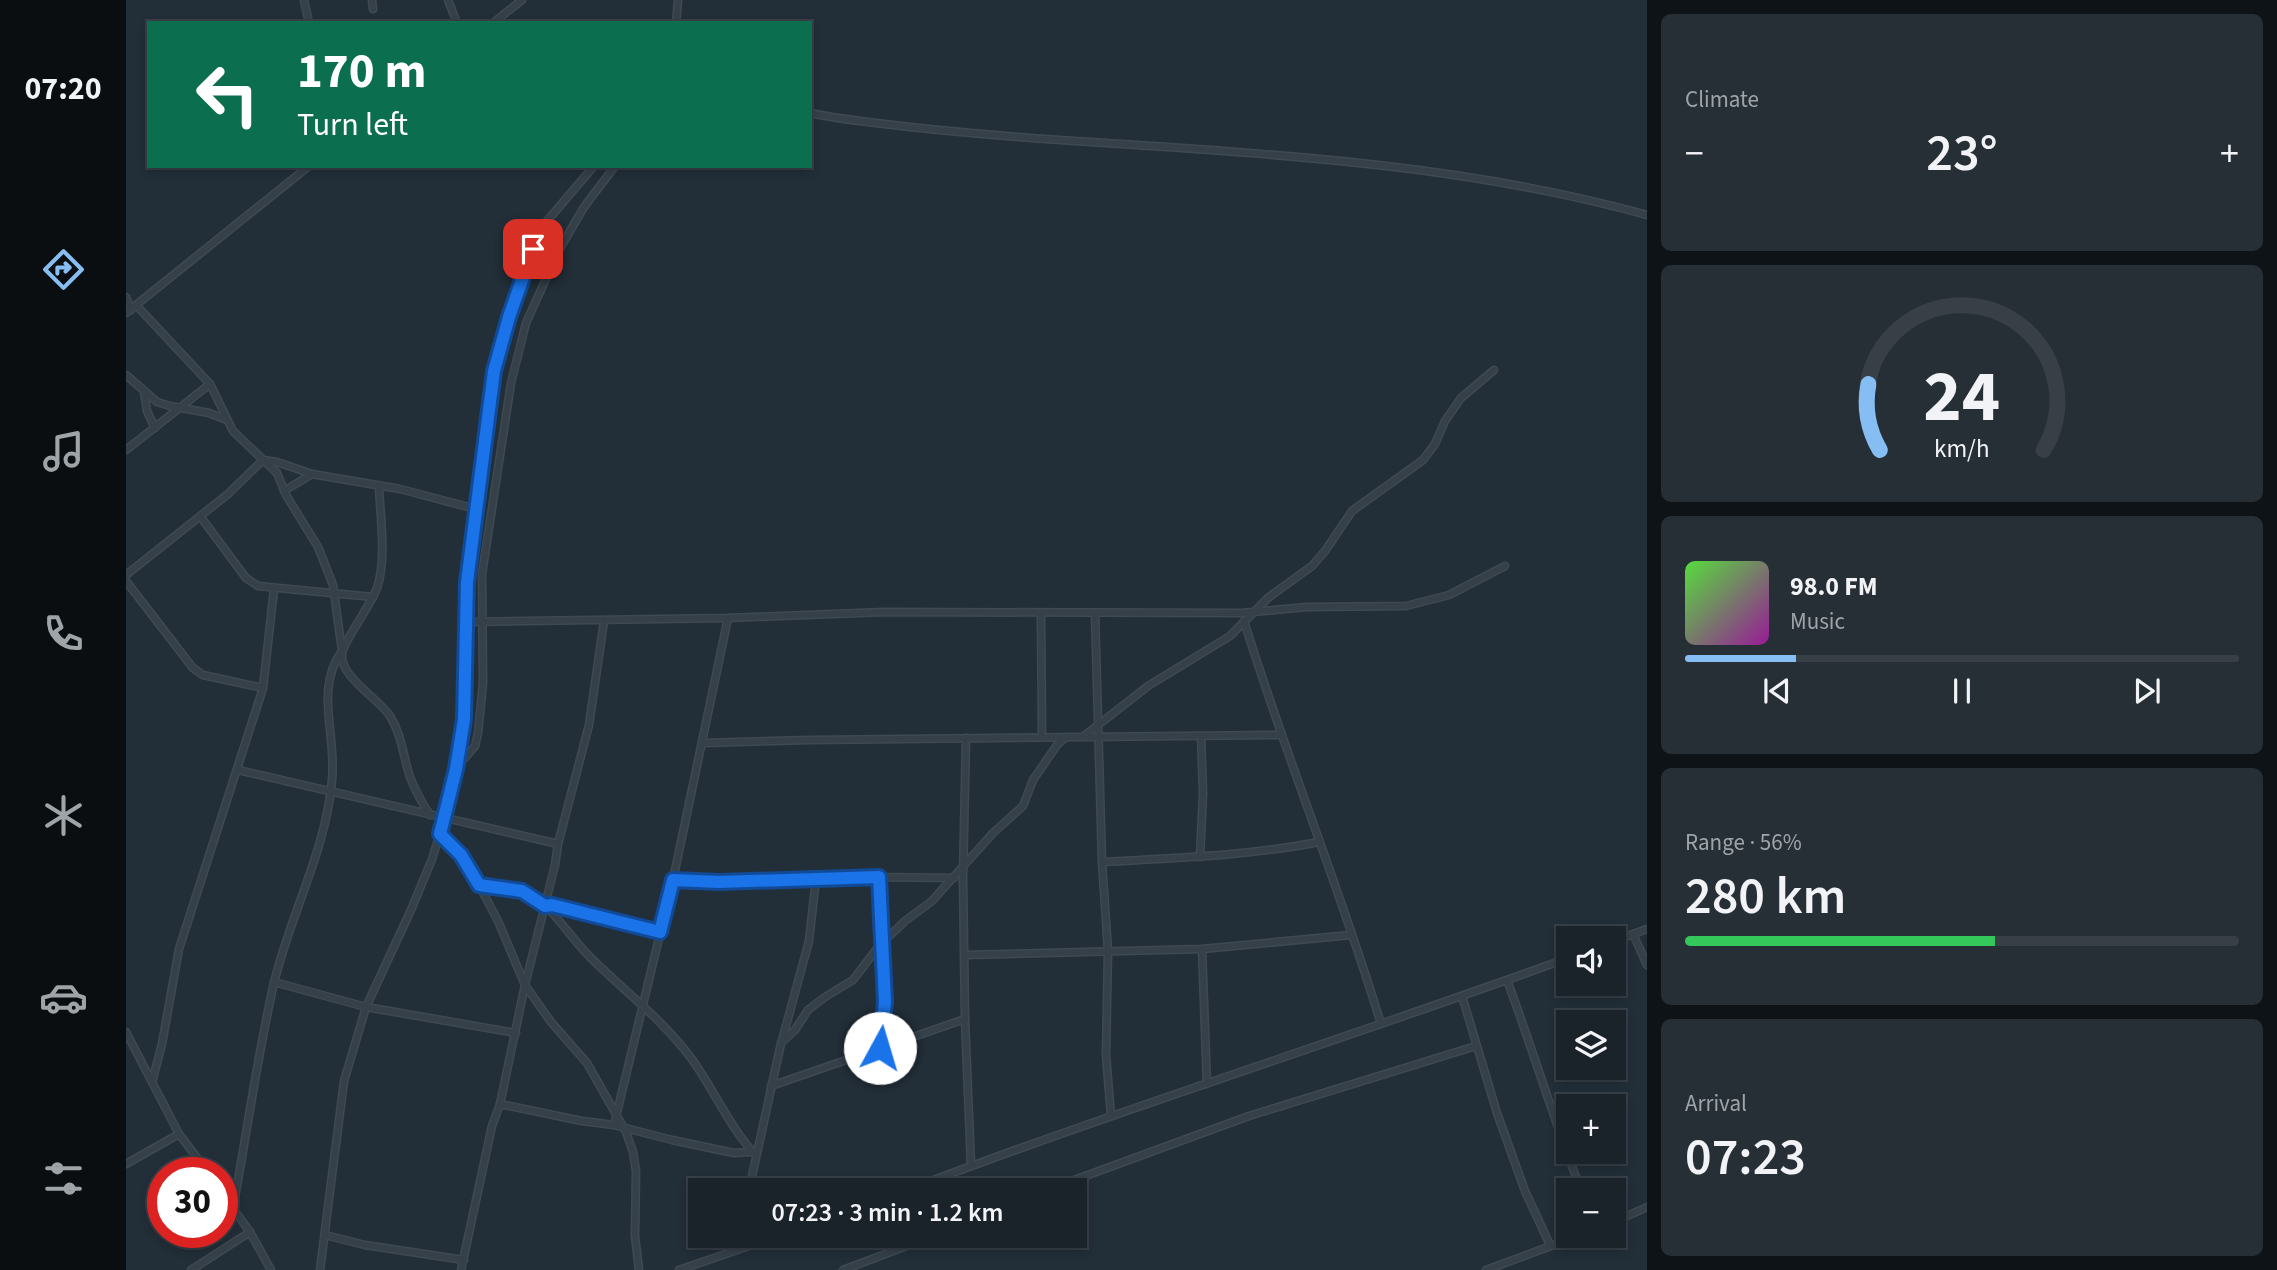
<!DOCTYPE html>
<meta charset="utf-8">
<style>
:root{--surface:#1a222a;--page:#272f36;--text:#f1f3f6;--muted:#9fa4a8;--line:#383f47;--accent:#86bef4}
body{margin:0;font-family:"Source Sans 3",sans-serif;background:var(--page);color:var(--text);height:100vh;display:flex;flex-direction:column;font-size:26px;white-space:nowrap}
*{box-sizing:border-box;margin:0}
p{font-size:23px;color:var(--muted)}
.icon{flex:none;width:38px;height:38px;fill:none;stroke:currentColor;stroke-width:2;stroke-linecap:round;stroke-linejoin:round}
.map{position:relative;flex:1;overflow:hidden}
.sheet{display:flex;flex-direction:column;gap:14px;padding:14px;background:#0e1317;width:630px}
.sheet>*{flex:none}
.banner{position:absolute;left:21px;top:21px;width:665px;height:147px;border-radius:0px;box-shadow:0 4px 10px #0003,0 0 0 2px var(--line);background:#0b6e4f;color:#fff;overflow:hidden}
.fabs{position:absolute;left:1430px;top:926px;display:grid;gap:14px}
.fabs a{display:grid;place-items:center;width:70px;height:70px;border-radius:0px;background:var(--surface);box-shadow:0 4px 10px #0003,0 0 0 2px var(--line);font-size:35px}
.speed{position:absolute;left:21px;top:1157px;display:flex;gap:14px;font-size:35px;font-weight:700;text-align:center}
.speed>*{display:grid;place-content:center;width:91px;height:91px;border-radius:50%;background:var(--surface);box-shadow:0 4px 10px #0003,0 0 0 2px var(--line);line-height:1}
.speed .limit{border:10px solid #d22;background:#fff;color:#111}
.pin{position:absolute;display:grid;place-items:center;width:60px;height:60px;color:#fff;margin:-30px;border-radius:14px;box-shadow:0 4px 10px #0006}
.me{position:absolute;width:77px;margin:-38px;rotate:6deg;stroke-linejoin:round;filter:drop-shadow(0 0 5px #0008)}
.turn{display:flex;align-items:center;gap:24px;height:147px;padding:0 35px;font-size:32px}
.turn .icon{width:91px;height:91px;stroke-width:2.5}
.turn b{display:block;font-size:49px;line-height:60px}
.big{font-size:52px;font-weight:600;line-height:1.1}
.sheet .widget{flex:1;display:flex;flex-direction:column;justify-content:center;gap:10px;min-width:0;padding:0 24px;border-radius:10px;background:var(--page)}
.sheet .dial{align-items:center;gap:0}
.dial svg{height:182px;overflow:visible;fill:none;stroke:var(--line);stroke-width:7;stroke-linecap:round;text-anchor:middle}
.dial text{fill:var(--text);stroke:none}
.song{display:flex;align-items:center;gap:21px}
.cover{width:84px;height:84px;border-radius:10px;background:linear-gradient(135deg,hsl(110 70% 55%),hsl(300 70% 35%))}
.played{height:7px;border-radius:4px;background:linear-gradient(90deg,var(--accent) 20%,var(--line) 20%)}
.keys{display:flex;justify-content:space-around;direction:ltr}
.heat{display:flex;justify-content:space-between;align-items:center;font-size:38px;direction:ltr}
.charge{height:10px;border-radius:5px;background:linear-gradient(90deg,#34c759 56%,var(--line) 0)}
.trip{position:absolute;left:562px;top:1178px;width:399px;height:70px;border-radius:0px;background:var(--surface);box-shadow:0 4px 10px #0003,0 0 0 2px var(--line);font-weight:600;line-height:70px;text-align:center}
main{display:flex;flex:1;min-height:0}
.tabs{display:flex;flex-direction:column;width:126px;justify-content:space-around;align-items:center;background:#0a0e11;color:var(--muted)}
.tabs .icon{width:49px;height:49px}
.tabs .on{color:var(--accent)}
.tabs b{font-size:32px;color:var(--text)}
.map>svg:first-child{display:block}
</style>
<main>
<nav class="tabs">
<b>07:20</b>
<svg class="icon on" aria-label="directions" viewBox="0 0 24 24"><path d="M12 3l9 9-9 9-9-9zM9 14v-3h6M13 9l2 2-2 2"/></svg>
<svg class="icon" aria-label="music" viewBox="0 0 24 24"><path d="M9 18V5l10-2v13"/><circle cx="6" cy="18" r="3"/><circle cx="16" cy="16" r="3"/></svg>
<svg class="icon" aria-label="phone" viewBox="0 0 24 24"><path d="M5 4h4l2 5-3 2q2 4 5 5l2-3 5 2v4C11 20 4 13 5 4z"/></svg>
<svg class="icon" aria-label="climate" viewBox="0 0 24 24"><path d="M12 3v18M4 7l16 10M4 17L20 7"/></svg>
<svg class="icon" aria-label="car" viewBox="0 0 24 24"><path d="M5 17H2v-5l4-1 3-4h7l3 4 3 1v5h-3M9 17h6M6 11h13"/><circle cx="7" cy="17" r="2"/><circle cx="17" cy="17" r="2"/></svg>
<svg class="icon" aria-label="filters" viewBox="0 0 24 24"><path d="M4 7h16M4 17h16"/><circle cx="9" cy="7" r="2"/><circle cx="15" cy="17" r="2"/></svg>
</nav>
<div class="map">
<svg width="1521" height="1270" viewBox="0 0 1521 1270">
<rect width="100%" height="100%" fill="#222e38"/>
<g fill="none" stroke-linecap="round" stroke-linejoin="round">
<defs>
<g id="street">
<path d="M178,0l5,23"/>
<path d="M246,0l1,9"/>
<path d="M322,0l9,23"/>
<path d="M367,23l29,-23"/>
<path d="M550,23l2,-23"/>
<path d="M684,113c33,7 67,10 100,14 65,7 130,12 196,16 181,12 365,23 541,72"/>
<path d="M0,297l5,13"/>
<path d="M10,305l74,79 23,47 44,42 9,22 32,52 15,38 9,66c-28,38 -5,85 -10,129 -6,71 -42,135 -58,203 -17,74 -27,150 -41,225"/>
<path d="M0,313l183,-147"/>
<path d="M0,375l31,27 13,4 39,7 18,7"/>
<path d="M18,392l3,19 8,17"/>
<path d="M0,450l84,-66"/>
<path d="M253,486c1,30 8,73 -2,102 -6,17 -34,54 -35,66 -2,23 35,43 48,62 12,19 13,40 20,61 5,13 12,26 20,38"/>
<path d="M158,491l28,-17"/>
<path d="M74,516l46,62 12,8 115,11"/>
<path d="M0,575l102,-81 35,-34 14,2 35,12 88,15 76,20"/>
<path d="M0,581l67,87 10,7 60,13"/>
<path d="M969,613l7,249 6,89 -2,104 5,61"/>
<path d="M915,614l1,123"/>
<path d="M1118,621c42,136 96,267 137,403"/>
<path d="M341,622l261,-4 156,-6 357,1 66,-6 99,-1 43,-11 56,-29"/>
<path d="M958,736l64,-50 82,-50 39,-39 43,-31 13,-15 27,-40 71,-51 12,-16 10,-23 16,-23 33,-28"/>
<path d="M840,738l-3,140 2,141 6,147"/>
<path d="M577,743l107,-3 470,-5"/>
<path d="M331,767l18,-21 3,-13 5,-50 -1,-109 29,-191 15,-60 33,-73 25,-43 31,-41"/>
<path d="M112,770l320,74"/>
<path d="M314,834l21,21 18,30 19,36 27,64 26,37 36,41 39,69 7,20 3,19 -1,65 4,34"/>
<path d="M1074,857l3,-64 -2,-57"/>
<path d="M976,862c73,-4 145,-6 217,-20"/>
<path d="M753,877l6,125 -5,46"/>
<path d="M547,880l46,2 154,-5 81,1"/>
<path d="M353,885c17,0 37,1 52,10 24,15 39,42 58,61 34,34 73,63 102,102 21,28 41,74 65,97"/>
<path d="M419,906l7,-1 108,27"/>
<path d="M1507,934l14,31"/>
<path d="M1488,941l33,-12"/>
<path d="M1076,949l5,135"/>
<path d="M838,955l238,-6 149,-14"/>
<path d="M1381,980c26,70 47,141 74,210"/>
<path d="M148,982l92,25 150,26"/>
<path d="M1336,996l35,117 28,78 25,54"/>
<path d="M0,1032l53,102 29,38"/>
<path d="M655,1043l14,-13 13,-20 17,-13 28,-17 26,-34 26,-25 27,-20 61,-68 30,-27 10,-26 24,-35 9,-8"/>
<path d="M26,1082l10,-38 17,-95 84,-261 11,-99"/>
<path d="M645,1086l194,-67"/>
<path d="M374,1104l82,17 32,4 58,15 62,13 19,-1"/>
<path d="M488,1125l59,-245 55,-262"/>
<path d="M0,1164l53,-30"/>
<path d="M623,1190l31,-142 29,-107 7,-62"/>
<path d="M781,1190c219,-83 442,-152 661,-232"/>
<path d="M921,1190l202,-74 227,-70"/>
<path d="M96,1193l28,39 21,38"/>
<path d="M1488,1222l33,-15"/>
<path d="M199,1235l40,10 99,15"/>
<path d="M608,1250l4,-14"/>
<path d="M65,1270l59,-38"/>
<path d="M194,1270l24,-189 22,-74 45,-97 21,-51 13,-41 11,-49 8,-50 3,-137 31,-227 11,-38 29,-80 9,-16 47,-55"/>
<path d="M335,1270l31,-144 8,-22 25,-119 30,-120 3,-21 31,-119 15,-104"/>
<path d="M553,1270l99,-34"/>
<path d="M717,1270l90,-34"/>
<path d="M1360,1270l92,-34"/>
</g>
</defs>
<use href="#street" stroke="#3f4952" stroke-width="9"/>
<use href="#street" stroke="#354049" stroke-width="6"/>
</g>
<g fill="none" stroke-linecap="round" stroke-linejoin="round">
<defs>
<path id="route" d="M407,249l-24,68 -15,54 -27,211 -3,137 -8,50 -16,65 21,21 18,30 43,6 23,15 7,-1 108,27 13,-52 46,2 160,-5 6,125 -5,46"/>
</defs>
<use href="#route" stroke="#114b97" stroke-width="18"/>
<use href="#route" stroke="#1a73e8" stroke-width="12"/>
</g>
</svg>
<div class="fabs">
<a><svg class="icon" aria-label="sound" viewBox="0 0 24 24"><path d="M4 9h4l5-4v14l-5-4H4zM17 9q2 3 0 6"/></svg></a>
<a><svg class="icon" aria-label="layers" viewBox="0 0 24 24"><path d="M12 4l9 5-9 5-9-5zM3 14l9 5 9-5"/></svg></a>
<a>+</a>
<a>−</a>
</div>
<div class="speed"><div class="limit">30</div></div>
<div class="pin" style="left:407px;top:249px;background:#d93025"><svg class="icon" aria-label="arrive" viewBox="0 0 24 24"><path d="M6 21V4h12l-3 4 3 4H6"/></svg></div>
<svg class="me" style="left:754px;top:1048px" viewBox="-20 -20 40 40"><circle r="19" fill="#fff"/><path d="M0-13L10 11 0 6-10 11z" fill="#1a73e8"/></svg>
<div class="trip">07:23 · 3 min · 1.2 km</div>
<div class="banner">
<div class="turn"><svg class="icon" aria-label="left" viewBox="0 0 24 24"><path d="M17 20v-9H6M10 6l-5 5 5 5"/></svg><div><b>170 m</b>Turn left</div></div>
</div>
</div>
<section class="sheet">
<div class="widget"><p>Climate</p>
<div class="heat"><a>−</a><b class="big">23°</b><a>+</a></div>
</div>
<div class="widget dial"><svg viewBox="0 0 100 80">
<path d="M14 69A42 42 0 1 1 86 69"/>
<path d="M14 69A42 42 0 0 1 9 40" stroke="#86bef4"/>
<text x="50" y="56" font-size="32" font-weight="700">24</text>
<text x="50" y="72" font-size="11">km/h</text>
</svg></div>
<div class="widget">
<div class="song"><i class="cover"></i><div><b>98.0 FM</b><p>Music</p></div></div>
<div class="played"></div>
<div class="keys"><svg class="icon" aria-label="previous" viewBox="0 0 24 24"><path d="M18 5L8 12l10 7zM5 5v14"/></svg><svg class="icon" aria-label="pause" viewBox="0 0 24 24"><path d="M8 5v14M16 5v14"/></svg><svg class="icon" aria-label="next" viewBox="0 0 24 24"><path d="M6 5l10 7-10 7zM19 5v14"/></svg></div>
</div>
<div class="widget"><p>Range · 56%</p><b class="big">280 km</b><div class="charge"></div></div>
<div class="widget"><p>Arrival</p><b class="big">07:23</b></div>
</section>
</main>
